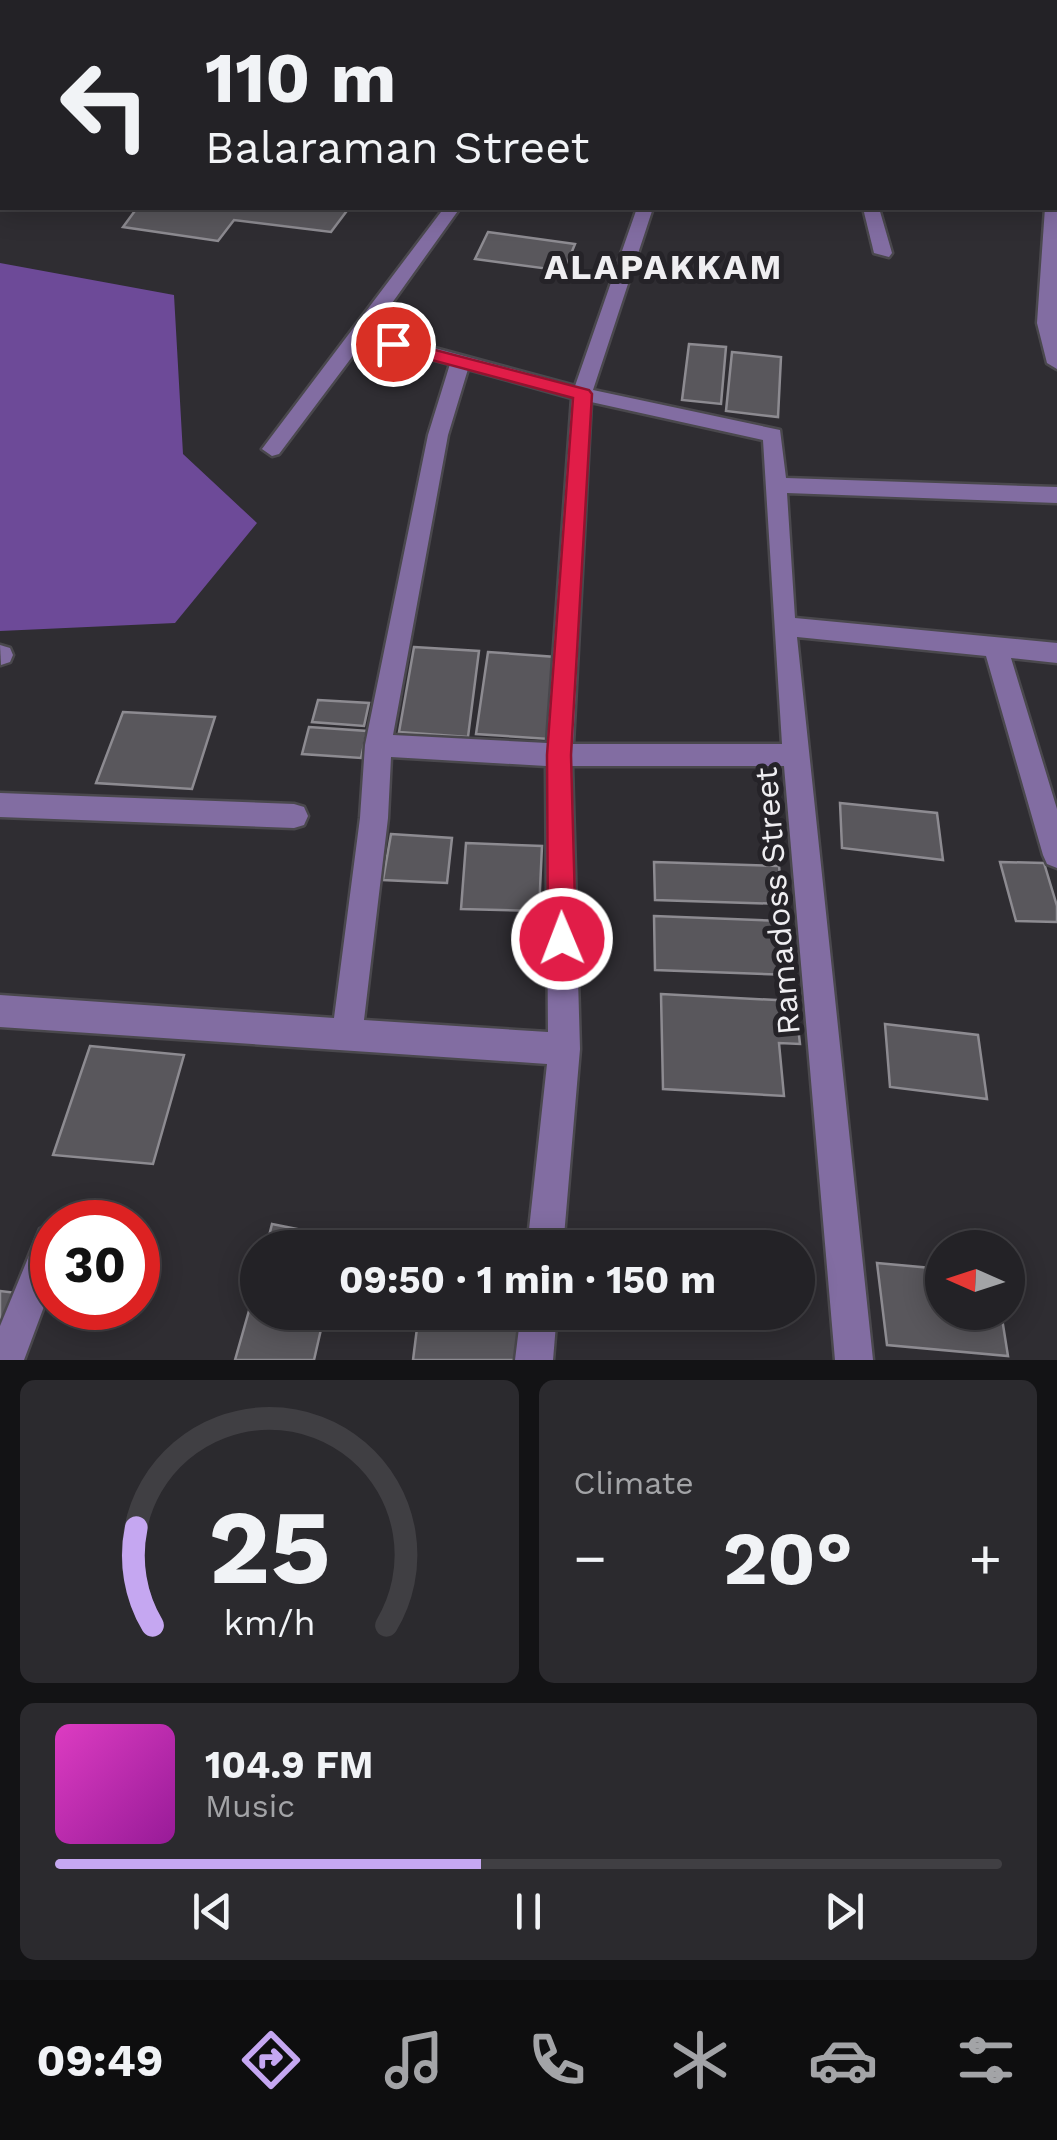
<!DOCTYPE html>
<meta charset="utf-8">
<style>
:root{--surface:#232226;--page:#2b2a2e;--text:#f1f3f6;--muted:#a3a4a7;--line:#403f43;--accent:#c5a7f1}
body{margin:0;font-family:"Work Sans",sans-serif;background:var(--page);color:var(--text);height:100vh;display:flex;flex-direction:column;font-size:38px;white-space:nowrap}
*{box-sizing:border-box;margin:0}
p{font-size:32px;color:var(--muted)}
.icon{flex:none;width:55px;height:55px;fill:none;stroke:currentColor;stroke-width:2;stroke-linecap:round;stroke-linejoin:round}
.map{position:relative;height:1360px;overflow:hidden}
.details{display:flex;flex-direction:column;gap:20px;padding:20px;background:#131315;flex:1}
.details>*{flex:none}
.top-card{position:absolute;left:0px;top:0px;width:1058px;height:210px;box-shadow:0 5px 25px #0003,0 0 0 2px var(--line);background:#232226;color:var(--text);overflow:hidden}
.needle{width:65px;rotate:273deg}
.fabs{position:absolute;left:925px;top:1230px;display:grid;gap:20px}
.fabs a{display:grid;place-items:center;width:100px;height:100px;border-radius:50%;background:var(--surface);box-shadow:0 5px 25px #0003,0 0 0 2px var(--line);font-size:50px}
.speed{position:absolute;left:30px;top:1200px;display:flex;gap:20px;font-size:50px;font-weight:700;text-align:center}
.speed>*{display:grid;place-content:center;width:130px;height:130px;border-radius:50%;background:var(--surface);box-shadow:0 5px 25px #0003,0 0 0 2px var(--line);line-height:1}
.speed .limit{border:15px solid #d22;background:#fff;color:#111}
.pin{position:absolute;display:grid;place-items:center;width:85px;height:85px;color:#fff;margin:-42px;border:5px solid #fff;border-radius:50%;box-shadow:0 2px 10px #0007}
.me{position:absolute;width:110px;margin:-55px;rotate:359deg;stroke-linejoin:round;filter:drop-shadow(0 0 8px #0008)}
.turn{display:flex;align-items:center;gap:35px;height:210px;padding:0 40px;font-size:45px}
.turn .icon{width:130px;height:130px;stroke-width:2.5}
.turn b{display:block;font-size:70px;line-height:85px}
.big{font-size:75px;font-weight:700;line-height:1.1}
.details .card{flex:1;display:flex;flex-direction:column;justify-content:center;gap:15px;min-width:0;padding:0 35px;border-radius:15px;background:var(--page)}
.details .dial{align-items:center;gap:0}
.dial svg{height:260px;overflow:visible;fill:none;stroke:var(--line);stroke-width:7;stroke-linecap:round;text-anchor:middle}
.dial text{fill:var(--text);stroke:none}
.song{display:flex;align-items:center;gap:30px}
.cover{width:120px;height:120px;border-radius:15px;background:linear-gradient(135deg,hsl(310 70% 55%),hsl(300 70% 35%))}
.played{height:10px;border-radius:5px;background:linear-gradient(90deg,var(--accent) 45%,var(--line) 45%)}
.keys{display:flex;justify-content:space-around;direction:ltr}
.heat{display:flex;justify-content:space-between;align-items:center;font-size:55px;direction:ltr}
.details .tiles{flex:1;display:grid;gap:20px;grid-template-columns:1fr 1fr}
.card:last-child{grid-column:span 2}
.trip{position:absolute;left:240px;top:1230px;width:575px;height:100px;border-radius:50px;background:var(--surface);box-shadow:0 5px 25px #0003,0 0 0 2px var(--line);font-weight:700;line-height:100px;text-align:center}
.tab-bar{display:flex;height:160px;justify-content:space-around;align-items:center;background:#0e0e0f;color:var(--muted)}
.tab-bar .icon{width:70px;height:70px}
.tab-bar .on{color:var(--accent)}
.tab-bar b{font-size:45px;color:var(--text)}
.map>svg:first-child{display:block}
</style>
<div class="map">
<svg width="1057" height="1360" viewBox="0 0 1057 1360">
<rect width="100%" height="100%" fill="#2f2d32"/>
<path fill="#6d4a98" d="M0,263l174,32 9,159 74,69 -82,100 -175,8z"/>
<g fill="#59575c" stroke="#8d8b91" stroke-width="2.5">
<path d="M137,208h212l-18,24 -97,-12 -16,21 -95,-14z"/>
<path d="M488,232l87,12 -11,27 -89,-12z"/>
<path d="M689,344l37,3 -5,57 -39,-4z"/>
<path d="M732,352l49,5 -3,60 -52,-6z"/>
<path d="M414,647l65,4 -11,86 -69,-5z"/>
<path d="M488,652l68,5 -7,82 -73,-5z"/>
<path d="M318,700l51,3 -5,23 -52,-4z"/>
<path d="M123,712l92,5 -23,72 -96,-6z"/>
<path d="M309,727l58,4 -6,27 -59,-4z"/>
<path d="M840,803l97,10 6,47 -101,-12z"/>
<path d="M391,834l61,4 -5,45 -64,-3z"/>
<path d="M466,843l76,3 -3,65 -78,-2z"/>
<path d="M654,862l125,4 4,38 -128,-4z"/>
<path d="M1000,862l44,1 13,43v16l-41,-1z"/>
<path d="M654,916l130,5 6,54 -135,-5z"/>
<path d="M661,994l134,7 5,43 -21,-1 5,53 -121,-7z"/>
<path d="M885,1024l93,11 9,64 -97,-12z"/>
<path d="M90,1046l94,9 -31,109 -100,-9z"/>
<path d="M272,1224l70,14 -2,10h-74z"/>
<path d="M877,1263l65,6v43h59l7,44 -121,-11z"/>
<path d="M258,1279v33h67l-11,48h-79z"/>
<path d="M0,1291l17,2 -17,47z"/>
<path d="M419,1312h114l-3,48h-117z"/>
</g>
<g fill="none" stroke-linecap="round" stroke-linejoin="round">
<defs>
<g id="minor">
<rect x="634" y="0" width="12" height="2"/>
<path d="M909,0h12l1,2h-12z"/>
<path d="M1057,1v8h-2v-7h-5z"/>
<path d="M1057,151v33l-2,1v-33z"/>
<path d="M1055,204h2v165l-10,-6 -10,-40 8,-115h10z"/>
<path d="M444,208h16l-88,123 203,55 62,-178h16l-60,182 187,40 6,48 271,9v16l-270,-10 8,125 262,25v20l-46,-5 46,151v59l-10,-4 -4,-9 -57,-199 -189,-19 76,723h-38l-51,-594h-212l8,283 -17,199h-36l20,-184 -547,-37v-32l334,23 26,-200 5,-73 63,-310 22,-71 -86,-23 -85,113 -7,2 -10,-7zM468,369l104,29 -25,345 -154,-8 55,-300zM591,402l172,38 19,304h-209zM391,757l155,9 2,266 -184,-12 24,-202z"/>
<path d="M863,208h16l13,45 -3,4 -15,-4z"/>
<path d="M0,645l10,3 3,7 -3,7 -9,3z"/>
<path d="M0,793l294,11 10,3 4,9 -4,9 -10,3 -294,-11z"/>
<path d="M52,1223v62l-28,75h-24v-34l40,-97z"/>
<path d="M521,1312h36l-4,48h-38z"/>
</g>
<g id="major">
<rect x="0" y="26" width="2" height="8"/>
<path d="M1055,150l2,1v10l-2,-1z"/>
</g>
</defs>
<use href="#minor" stroke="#4a484d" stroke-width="5"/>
<use href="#major" stroke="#4a484d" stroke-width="5"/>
<use href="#minor" fill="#826da2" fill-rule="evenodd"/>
<use href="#major" fill="#cfb5f7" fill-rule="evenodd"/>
</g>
<path fill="#e11d48" stroke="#92132f" stroke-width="2.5" d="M393,339l196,51 3,4 -21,361 5,184 -4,9 -10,4 -10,-4 -4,-9 -1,-184 26,-357 -186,-50 -2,-4z"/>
<g text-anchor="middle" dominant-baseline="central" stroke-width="10" stroke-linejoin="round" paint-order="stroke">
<g font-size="32" fill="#efeef1" stroke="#252328">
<text transform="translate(777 901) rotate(-95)">Ramadoss Street</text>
</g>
<g font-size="35" font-weight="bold" letter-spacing="2.5" fill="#efeef1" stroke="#252328">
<text x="664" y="267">ALAPAKKAM</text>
</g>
</g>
</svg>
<div class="fabs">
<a><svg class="needle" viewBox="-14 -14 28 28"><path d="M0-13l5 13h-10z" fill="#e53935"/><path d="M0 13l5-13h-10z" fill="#a3a4a7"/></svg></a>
</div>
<div class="speed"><div class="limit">30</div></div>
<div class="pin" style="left:393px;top:344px;background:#d93025"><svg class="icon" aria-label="arrive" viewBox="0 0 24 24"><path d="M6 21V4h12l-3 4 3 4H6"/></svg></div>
<svg class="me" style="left:562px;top:939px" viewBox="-20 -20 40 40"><circle r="17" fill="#e11d48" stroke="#fff" stroke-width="3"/><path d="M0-11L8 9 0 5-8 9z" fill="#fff"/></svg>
<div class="trip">09:50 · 1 min · 150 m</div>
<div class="top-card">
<div class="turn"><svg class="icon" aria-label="left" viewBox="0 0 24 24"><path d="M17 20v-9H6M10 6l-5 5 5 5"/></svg><div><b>110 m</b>Balaraman Street</div></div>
</div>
</div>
<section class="details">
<div class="tiles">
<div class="card dial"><svg viewBox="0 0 100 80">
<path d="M14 69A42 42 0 1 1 86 69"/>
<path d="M14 69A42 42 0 0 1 9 39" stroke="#c5a7f1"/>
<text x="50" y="56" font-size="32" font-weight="700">25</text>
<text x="50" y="72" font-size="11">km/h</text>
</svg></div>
<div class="card"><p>Climate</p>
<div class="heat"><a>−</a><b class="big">20°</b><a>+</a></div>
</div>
<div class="card">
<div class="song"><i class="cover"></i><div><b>104.9 FM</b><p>Music</p></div></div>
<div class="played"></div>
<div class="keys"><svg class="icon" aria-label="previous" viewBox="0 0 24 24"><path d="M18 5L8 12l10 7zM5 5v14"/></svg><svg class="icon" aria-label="pause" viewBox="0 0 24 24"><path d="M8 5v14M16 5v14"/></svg><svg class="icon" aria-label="next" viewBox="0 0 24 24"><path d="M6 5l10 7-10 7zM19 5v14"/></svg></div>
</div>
</div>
</section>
<nav class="tab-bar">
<b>09:49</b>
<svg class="icon on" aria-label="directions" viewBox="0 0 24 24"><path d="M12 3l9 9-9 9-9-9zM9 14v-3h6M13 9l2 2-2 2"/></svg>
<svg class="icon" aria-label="music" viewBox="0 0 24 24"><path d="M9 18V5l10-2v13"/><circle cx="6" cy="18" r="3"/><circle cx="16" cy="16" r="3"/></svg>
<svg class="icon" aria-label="phone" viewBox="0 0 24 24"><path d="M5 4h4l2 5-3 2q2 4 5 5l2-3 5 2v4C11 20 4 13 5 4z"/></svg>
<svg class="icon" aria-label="climate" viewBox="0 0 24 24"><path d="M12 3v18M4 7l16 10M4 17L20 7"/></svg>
<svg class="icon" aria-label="car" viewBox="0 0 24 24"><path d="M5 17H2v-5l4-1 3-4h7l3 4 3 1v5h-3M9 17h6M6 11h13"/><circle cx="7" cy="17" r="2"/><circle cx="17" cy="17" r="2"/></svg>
<svg class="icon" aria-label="filters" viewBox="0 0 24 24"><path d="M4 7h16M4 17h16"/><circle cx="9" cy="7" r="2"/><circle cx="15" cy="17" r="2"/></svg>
</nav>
